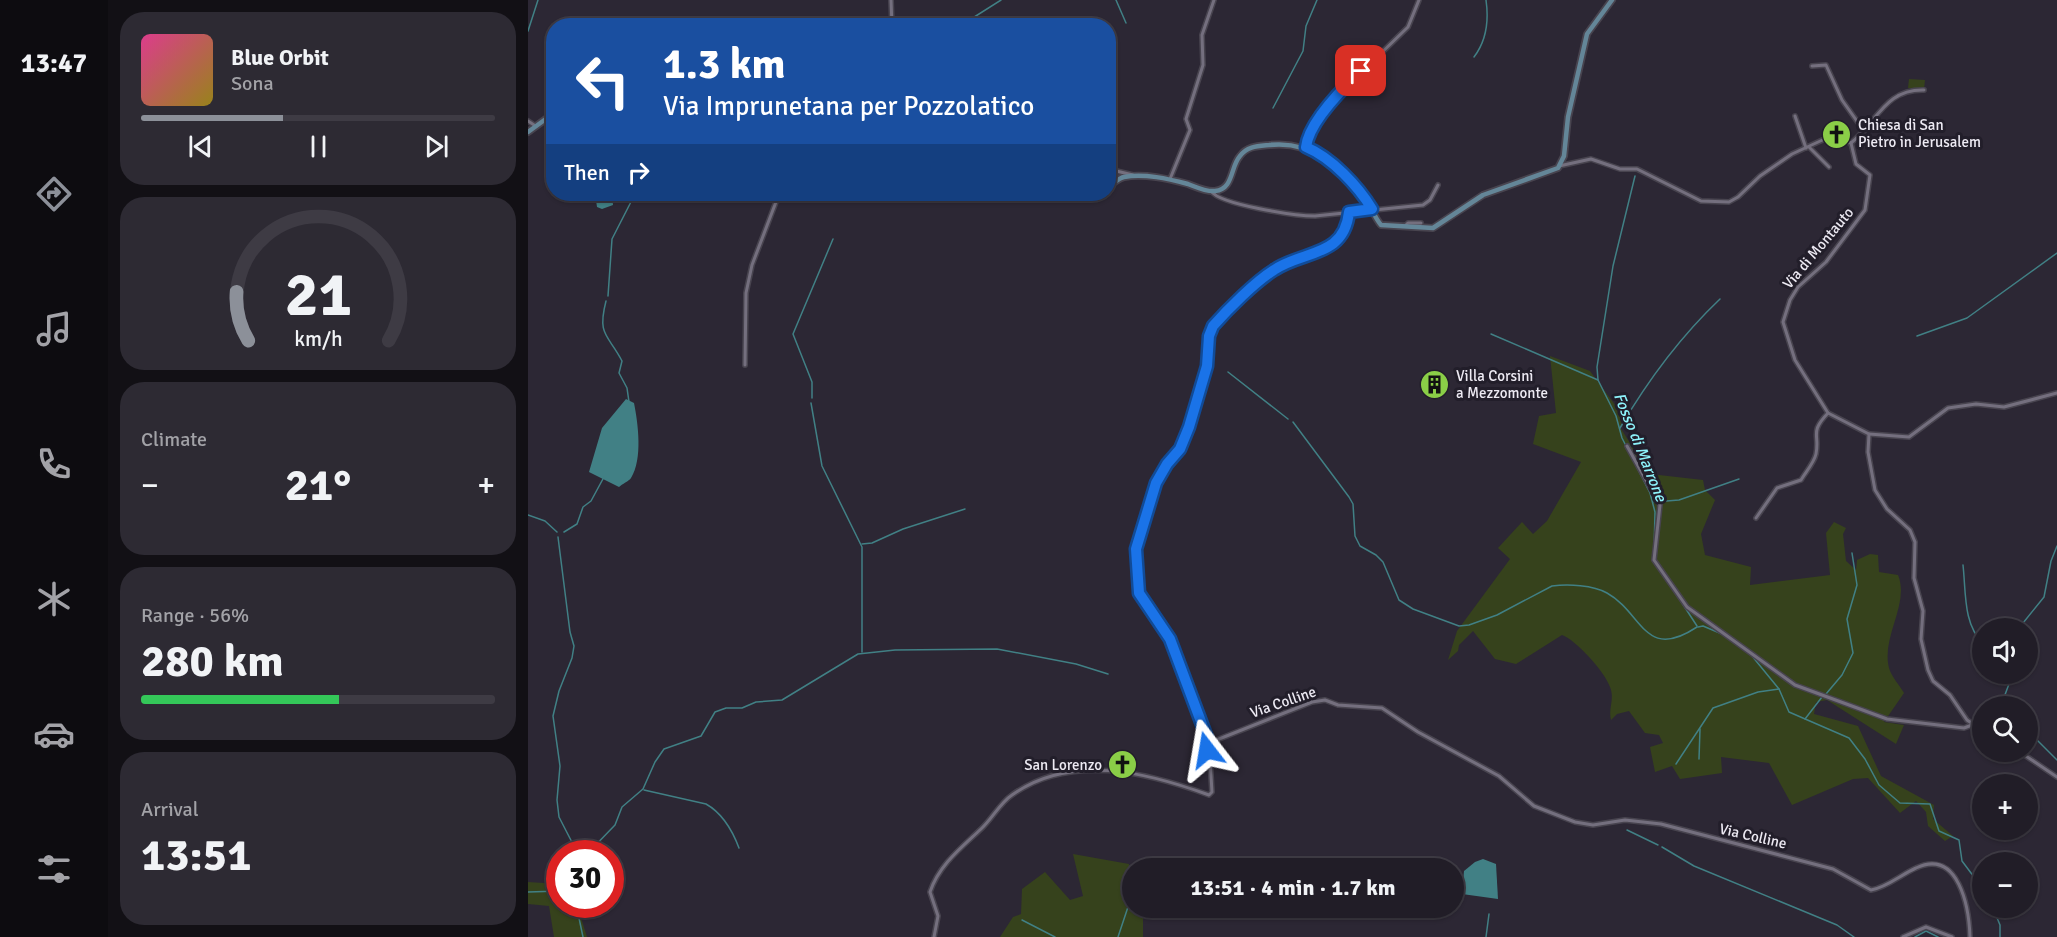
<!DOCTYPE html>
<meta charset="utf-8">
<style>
:root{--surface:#211d27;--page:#2d2a33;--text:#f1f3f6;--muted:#a2a2a7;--line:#3e3b44;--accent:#8c9099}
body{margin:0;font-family:Signika,sans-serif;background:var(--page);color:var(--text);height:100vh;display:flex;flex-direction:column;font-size:22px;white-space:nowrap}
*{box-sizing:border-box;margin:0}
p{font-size:20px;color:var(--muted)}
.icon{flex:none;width:33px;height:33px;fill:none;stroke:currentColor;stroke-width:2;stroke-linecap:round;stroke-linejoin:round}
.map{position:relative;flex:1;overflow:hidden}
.sheet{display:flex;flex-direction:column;gap:12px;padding:12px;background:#121015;width:420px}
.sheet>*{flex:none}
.top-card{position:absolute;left:18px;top:18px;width:570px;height:183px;border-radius:24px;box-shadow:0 2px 4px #0004,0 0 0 2px var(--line);background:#1a4fa0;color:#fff;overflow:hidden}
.buttons{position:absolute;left:1444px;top:618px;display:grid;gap:12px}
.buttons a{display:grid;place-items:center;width:66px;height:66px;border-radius:50%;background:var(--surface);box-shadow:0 2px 4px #0004,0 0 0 2px var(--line);font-size:30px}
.speed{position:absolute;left:18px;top:840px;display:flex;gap:12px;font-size:30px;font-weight:700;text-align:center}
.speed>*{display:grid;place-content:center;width:78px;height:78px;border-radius:50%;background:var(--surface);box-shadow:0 2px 4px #0004,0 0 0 2px var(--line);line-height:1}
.speed .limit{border:9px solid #d22;background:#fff;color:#111}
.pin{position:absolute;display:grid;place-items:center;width:51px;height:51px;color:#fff;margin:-26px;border-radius:12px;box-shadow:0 3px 9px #0006}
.me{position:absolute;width:66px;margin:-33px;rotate:346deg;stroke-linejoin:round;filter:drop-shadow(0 0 4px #0008)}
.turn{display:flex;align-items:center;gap:21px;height:126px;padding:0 18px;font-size:27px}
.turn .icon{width:78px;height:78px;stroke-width:2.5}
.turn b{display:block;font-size:42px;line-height:51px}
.then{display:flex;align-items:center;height:57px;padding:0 18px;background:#0003;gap:12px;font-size:22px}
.big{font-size:45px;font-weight:800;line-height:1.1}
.sheet .tile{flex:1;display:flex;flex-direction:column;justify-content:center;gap:9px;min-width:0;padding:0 21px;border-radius:24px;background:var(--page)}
.sheet .dial{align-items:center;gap:0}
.dial svg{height:156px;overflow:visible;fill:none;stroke:var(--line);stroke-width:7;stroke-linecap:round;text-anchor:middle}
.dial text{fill:var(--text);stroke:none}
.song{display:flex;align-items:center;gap:18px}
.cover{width:72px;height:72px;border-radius:9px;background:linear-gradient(135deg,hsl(330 70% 55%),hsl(50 70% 35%))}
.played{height:6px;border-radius:3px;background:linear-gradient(90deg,var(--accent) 40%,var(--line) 40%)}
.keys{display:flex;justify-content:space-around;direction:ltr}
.heat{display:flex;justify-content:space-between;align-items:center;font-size:33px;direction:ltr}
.charge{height:9px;border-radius:4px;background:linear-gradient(90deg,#34c759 56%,var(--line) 0)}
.trip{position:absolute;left:594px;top:858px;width:342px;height:60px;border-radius:30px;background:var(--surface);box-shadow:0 2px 4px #0004,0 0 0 2px var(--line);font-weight:800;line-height:60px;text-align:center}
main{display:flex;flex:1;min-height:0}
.dock{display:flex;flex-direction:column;width:108px;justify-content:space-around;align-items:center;background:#0d0c10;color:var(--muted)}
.dock .icon{width:42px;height:42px}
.dock .current{color:var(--accent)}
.dock b{font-size:27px;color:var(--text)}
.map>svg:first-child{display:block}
</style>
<main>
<nav class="dock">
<b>13:47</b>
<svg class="icon current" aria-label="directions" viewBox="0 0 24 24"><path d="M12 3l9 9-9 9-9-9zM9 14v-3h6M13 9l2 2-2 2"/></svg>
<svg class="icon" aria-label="music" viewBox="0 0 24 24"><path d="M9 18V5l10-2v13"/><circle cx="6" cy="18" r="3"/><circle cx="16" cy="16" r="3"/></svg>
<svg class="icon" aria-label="phone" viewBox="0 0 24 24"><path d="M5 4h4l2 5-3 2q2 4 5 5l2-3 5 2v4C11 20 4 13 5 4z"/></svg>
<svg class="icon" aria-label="climate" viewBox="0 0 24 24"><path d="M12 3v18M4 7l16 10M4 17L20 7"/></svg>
<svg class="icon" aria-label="car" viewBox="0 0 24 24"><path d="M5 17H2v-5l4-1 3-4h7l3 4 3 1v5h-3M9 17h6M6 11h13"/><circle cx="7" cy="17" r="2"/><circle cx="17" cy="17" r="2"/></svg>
<svg class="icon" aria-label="filters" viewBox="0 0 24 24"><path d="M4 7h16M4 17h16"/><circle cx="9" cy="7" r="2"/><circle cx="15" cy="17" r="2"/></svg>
</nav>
<section class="sheet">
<div class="tile">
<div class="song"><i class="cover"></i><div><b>Blue Orbit</b><p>Sona</p></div></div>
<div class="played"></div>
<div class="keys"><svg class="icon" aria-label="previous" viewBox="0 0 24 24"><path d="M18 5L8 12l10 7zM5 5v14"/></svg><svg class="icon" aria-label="pause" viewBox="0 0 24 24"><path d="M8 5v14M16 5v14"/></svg><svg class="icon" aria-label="next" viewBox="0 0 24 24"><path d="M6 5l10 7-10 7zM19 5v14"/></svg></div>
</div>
<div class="tile dial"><svg viewBox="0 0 100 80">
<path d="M14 69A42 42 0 1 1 86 69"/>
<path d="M14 69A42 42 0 0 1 8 44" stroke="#8c9099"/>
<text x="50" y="56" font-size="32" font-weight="700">21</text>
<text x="50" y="72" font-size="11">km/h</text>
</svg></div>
<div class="tile"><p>Climate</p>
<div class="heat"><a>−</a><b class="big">21°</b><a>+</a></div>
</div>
<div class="tile"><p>Range · 56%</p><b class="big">280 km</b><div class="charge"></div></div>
<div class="tile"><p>Arrival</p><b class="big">13:51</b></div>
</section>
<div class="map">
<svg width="1529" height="937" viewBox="0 0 1529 937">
<rect width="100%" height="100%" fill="#2c2734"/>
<g fill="#36421c">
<path d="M1381,79l16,1 -1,9 -16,-1z"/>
<path d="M1022,356l40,15 34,46 -4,10 31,50 8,-2 44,5 2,10 10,10 -14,34 4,21 46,12 -1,18 80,-10 -4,-42 8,-11 12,6 -3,6 3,27 10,9 1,-10 13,-6 8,1 1,17 19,3c12,29 -17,62 -9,93 2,8 11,18 15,25l-20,29 20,3 -8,19 -69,-44 -11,2 -2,12 44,12 23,50 53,29 -1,14 20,17 -8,5 -17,-15 -2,-14 -10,-11 -16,12 -32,-35 -15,1 -61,26 -23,-42 -48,-6 1,16 -42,6 -8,-13 -17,6 -5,-25 13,-4 -4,-8 -14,-2 -16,-22 -12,3 -6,6c-3,-12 4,-21 -1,-33 -5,-15 -34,-47 -48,-52l-46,29 -21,-5 -22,-28 -14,14 -1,6 -10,9 9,-29 53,-72 -12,-11 24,-26 11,12 14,-13 34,-59 -48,-18 6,-28 17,-3z"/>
<path d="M545,854l56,10 3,44h11v29h-143l13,-20 8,-3 1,-25 23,-17 25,28 13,-4z"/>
<path d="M0,882l31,2 1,20 17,1 10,32h-33l-5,-31 -21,-2z"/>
</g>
<g fill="#418085">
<path d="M67,194h17l1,11 -11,4 -5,-2z"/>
<path d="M98,399l8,4c4,20 9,56 -3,75 -2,3 -9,6 -12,9l-30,-15 13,-44z"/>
<path d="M955,859l13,5 2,35 -36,-5 2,-23 11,-9z"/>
</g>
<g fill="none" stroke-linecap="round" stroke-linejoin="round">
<g stroke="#418085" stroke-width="1.5">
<path d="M588,0l10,23"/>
<path d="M432,26l41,-26"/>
<path d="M0,31l10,-31"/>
<path d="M946,57c13,-17 15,-36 12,-57"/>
<path d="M745,108l30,-57 3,-25 11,-26"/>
<path d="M1107,176l-22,90 -16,101 1,13 18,36 6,22 28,55 5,19 -1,40"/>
<path d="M80,296l4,-57 23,-45"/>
<path d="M78,301c-9,35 2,33 16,60l-3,12 8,15 2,14"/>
<path d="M963,334l107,46"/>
<path d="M1389,336l50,-18 90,-65"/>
<path d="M700,372l60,47"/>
<path d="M284,398v-16l-19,-48 40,-95"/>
<path d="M283,403l11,63 40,81v105"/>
<path d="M765,422l56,75 4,7 2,32 5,10 16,9 7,7 16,38 14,9 46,17 10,-1 28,-10 55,-29c16,-2 41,-1 55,7 36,20 37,69 90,34"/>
<path d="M1092,428c28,-48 59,-90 100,-129"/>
<path d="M1126,502l25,-2 60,-21"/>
<path d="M0,515l17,6 12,11"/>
<path d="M36,532l13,-8 6,-17 8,-6 13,-24"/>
<path d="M30,537l12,95 4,14 -2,12 -13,33 -6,25 7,50 -3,34 2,17 19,37"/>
<path d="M334,544l10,-1 31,-14 62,-20"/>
<path d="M1435,565c3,26 0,60 20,78"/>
<path d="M1139,580l30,46"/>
<path d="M1170,627l5,-1 19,8"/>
<path d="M1491,628l25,-31 7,-36 6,-15"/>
<path d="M1224,656l27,33 10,23 60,26 16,21 14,26 21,18 30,1 9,27 20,9 3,21 21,28"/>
<path d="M1298,694l16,-19 11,-22 -6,-34 10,-34 -5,-32"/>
<path d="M1479,706l-4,-6 6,-16 -2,-10"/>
<path d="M1277,719l17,-22"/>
<path d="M1500,731l29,29"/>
<path d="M1171,759l1,-30"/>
<path d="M1148,764l37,-56 45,-16 21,-3"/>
<path d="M116,790l62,14c16,9 27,28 33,44"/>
<path d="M1099,830l31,15"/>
<path d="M1134,847l32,19 143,59 17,12"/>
<path d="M59,854l28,-29 7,-18 21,-18 12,-27 9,-13 37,-13 14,-24 11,-4h16l14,-6 26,-2 76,-46 37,-4 102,-1 79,15 32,10"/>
<path d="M0,892l32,-1"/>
<path d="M48,904l7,33"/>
<path d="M1465,908l7,17v12"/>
<path d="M494,920l33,17"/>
<path d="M590,937l14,-42"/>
<path d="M958,937l3,-23"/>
<path d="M1387,937l11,-6 12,6"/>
</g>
<defs>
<g id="minor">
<path d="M363,0l1,26"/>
<path d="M1284,66l14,-1 16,35 22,31"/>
<path d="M1267,116l11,32"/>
<path d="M0,121l6,4"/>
<path d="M1323,143l5,21 14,11 -5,35 -39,52 -28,25 -8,13 -7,22 12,38 33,53 41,21 -1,18 7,38 12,19 23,21 5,12 -1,36 9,33 -2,28 7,31 5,11 17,14 17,25 16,11"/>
<path d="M1323,143c27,-22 34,-54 73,-53"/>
<path d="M778,147l6,-18 22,-30 74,-72 11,-27"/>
<path d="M1281,147l20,20"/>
<path d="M1031,166l32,-7 29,10h17l64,32 28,1 9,-5 22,-21 32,-22 37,-17 22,6"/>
<path d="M580,169l25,6"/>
<path d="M642,179l20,-49 -4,-11 17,-54 -1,-30 12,-35"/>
<path d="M683,191c9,14 86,25 104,25l108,-11 7,-5 8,-15"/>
<path d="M821,212c-5,46 -46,38 -75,58 -18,12 -47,39 -61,56l-4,10 -2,30 -18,61 -9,22 -13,15 -11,20 -20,65 3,44 31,46 39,104 103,-41 13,-2 13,5 44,3 36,24 81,44 35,30 41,16 18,3 32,-5 36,4 172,45 38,21c15,-2 31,-16 45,-22 43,-20 53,40 54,69"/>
<path d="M877,226l3,-3h13"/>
<path d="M217,365l1,-72 6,-28 27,-71"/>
<path d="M1341,434l40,3 39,-29 28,-4 28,3 53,-14"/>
<path d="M1099,446l33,59 -6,55 33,47 108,78 92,34 77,9 8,-3"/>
<path d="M1228,518l21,-30 24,-8c4,-7 13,-17 15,-26 4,-20 -7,-21 12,-41"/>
<path d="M1492,752l37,25"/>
<path d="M406,937l4,-21 -8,-24c9,-27 31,-44 51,-63 11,-10 19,-26 31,-34 58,-42 134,-23 197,0l3,-3 -3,-49"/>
<path d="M1375,937l23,-10 26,10"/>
</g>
<g id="secondary">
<path d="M0,132l26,-19"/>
<path d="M580,186c6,-3 11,-8 16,-9 20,-4 45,2 64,7 8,3 18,8 27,7 19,-2 15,-24 25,-35 7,-10 18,-10 29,-11 42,-5 75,22 98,56 5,8 8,17 14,24l52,3 50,-33 75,-27 6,-12 4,-39 19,-83 25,-34"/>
</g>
</defs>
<use href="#minor" stroke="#48444f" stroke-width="6"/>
<use href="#secondary" stroke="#48444f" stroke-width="8"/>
<use href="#minor" stroke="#746f7e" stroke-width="3"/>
<use href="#secondary" stroke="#648698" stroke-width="4.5"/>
</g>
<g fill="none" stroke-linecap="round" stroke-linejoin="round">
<defs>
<path id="route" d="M679,750l2,-7 -39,-104 -31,-46 -3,-44 20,-66 11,-19 13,-15 9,-22 18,-61 2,-30 4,-10c15,-17 42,-44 61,-56 29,-20 70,-12 75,-58l23,-3c-14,-23 -40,-51 -66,-62 3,-25 37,-59 55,-76"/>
</defs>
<use href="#route" stroke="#114b97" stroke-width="15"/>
<use href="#route" stroke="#1a73e8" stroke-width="10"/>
</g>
<defs>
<symbol id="church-disc" viewBox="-11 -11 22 22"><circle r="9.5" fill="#8ace47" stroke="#221e2a"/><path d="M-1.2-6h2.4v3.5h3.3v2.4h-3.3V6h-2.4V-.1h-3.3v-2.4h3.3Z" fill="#111"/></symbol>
<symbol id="building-disc" viewBox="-11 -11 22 22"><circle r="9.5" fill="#8ace47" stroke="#221e2a"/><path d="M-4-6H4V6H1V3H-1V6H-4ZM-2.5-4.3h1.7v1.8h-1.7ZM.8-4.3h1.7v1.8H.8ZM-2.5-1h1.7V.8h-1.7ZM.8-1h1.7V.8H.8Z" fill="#111"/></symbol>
</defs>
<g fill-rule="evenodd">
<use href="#church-disc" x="1292" y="118" width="33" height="33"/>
<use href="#building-disc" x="890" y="368" width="33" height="33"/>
<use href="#church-disc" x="578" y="748" width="33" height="33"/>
</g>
<g text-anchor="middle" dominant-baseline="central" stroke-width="6" stroke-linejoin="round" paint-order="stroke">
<g font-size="15" fill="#edeaf3" stroke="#221e2a" text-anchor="start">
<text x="1330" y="125">Chiesa di San<tspan x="1330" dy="17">Pietro in Jerusalem</tspan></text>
<text x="928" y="376">Villa Corsini<tspan x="928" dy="17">a Mezzomonte</tspan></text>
<text x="574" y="765" text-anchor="end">San Lorenzo</text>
</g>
<g font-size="15" fill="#edeaf3" stroke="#221e2a">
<text transform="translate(1290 248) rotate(-50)">Via di Montauto</text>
<text transform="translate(755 702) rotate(-19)">Via Colline</text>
<text transform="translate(1225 836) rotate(13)">Via Colline</text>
</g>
<g font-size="16" font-style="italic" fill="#8ef3fb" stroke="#221e2a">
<text transform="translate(1112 447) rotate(68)">Fosso di Marrone</text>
</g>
</g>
</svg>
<div class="buttons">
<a><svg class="icon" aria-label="sound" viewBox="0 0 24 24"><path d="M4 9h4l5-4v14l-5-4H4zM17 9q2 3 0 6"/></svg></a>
<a><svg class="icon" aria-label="search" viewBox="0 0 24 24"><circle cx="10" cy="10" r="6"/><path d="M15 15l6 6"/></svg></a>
<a>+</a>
<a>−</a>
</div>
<div class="speed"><div class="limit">30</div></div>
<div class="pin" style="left:833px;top:71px;background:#d93025"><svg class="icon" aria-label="arrive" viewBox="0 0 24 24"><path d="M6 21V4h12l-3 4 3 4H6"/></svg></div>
<svg class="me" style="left:679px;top:750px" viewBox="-20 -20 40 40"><path d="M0-17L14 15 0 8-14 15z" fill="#1a73e8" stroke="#fff" stroke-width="4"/></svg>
<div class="trip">13:51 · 4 min · 1.7 km</div>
<div class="top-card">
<div class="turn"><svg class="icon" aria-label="left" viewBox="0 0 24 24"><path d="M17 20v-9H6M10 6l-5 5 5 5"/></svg><div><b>1.3 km</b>Via Imprunetana per Pozzolatico</div></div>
<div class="then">Then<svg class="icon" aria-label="right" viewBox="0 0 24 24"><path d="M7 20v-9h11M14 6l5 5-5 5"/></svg></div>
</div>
</div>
</main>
